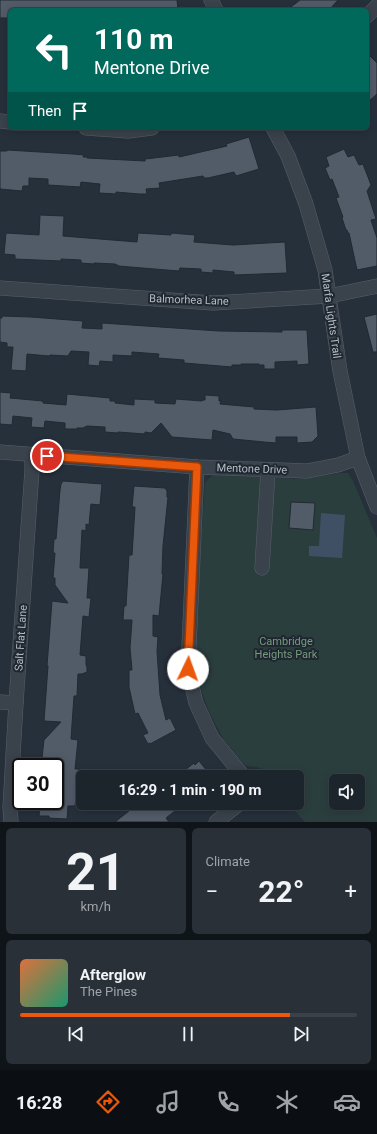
<!DOCTYPE html>
<meta charset="utf-8">
<style>
:root{--surface:#1c242c;--page:#293038;--text:#f1f3f6;--muted:#a0a4a9;--line:#3a4148;--accent:#ea580c}
body{margin:0;font-family:Roboto,sans-serif;background:var(--page);color:var(--text);height:100vh;display:flex;flex-direction:column;font-size:15px;white-space:nowrap}
*{box-sizing:border-box;margin:0}
p{font-size:13px;color:var(--muted)}
.icon{flex:none;width:22px;height:22px;fill:none;stroke:currentColor;stroke-width:2;stroke-linecap:round;stroke-linejoin:round}
.map{position:relative;height:822px;overflow:hidden}
.panel{display:flex;flex-direction:column;gap:6px;padding:6px;background:#0f1418;flex:1}
.panel>*{flex:none}
.banner{position:absolute;left:8px;top:8px;width:361px;height:122px;border-radius:6px;box-shadow:0 2px 10px #0003,0 0 0 1px var(--line);background:#00695c;color:#fff;overflow:hidden}
.fabs{position:absolute;left:329px;top:774px;display:grid;gap:8px}
.fabs a{display:grid;place-items:center;width:36px;height:36px;border-radius:6px;background:var(--surface);box-shadow:0 2px 10px #0003,0 0 0 1px var(--line);font-size:20px}
.speed{position:absolute;left:12px;top:758px;display:flex;gap:8px;font-size:20px;font-weight:700;text-align:center}
.speed>*{display:grid;place-content:center;width:52px;height:52px;border-radius:50%;background:var(--surface);box-shadow:0 2px 10px #0003,0 0 0 1px var(--line);line-height:1}
.speed .limit{border:2px solid #111;border-radius:6px;background:#fff;color:#111}
.pin{position:absolute;display:grid;place-items:center;width:34px;height:34px;color:#fff;margin:-17px;border:2px solid #fff;border-radius:50%;box-shadow:0 1px 4px #0007}
.me{position:absolute;width:44px;margin:-22px;rotate:3deg;stroke-linejoin:round;filter:drop-shadow(0 0 3px #0008)}
.turn{display:flex;align-items:center;gap:14px;height:84px;padding:0 20px;font-size:18px}
.turn .icon{width:52px;height:52px;stroke-width:2.5}
.turn b{display:block;font-size:28px;line-height:34px}
.then{display:flex;align-items:center;height:38px;padding:0 20px;background:#0003;gap:8px;font-size:15px}
.big{font-size:30px;font-weight:700;line-height:1.1}
.panel .tile{flex:1;display:flex;flex-direction:column;justify-content:center;gap:6px;min-width:0;padding:0 14px;border-radius:6px;background:var(--page)}
.panel .dial{align-items:center;gap:0}
.dial b{font-size:52px;line-height:1}
.song{display:flex;align-items:center;gap:12px}
.cover{width:48px;height:48px;border-radius:6px;background:linear-gradient(135deg,hsl(20 70% 55%),hsl(160 70% 35%))}
.played{height:4px;border-radius:2px;background:linear-gradient(90deg,var(--accent) 80%,var(--line) 80%)}
.keys{display:flex;justify-content:space-around;direction:ltr}
.heat{display:flex;justify-content:space-between;align-items:center;font-size:22px;direction:ltr}
.panel .tiles{flex:1;display:grid;gap:6px;grid-template-columns:1fr 1fr}
.tile:last-child{grid-column:span 2}
.trip{position:absolute;left:76px;top:770px;width:228px;height:40px;border-radius:6px;background:var(--surface);box-shadow:0 2px 10px #0003,0 0 0 1px var(--line);font-weight:700;line-height:40px;text-align:center}
.dock{display:flex;height:64px;justify-content:space-around;align-items:center;background:#0b0e12;color:var(--muted)}
.dock .icon{width:28px;height:28px}
.dock .selected{color:var(--accent)}
.dock b{font-size:18px;color:var(--text)}
.map>svg:first-child{display:block}
</style>
<div class="map">
<svg width="377" height="822" viewBox="0 0 377 822">
<rect width="100%" height="100%" fill="#26303b"/>
<path fill="#2b3e3e" fill-rule="evenodd" d="M339,473h9l5,8 24,57v284h-72l-17,-19h9v-26h-24c-4,-4 -8,-8 -14,-9 -5,-2 -9,-1 -14,-3l-21,-25 -15,-28 -11,-32 -4,-27 11,-171 8,-7 85,4zM336,781h22v22h-22z"/>
<path fill="#405064" d="M321,513l24,2 -3,43 -33,-2v-10h10z"/>
<g fill="#525b68" stroke="#212932">
<path d="M0,0h177l1,10h-152l-15,-1v1h-1v8h-10z"/>
<path d="M300,0h38l-9,10h-42z"/>
<path d="M367,53l10,10v31l-10,9z"/>
<path d="M249,137l10,32 -23,7 -2,-4 -26,6h-4l-1,-2 -44,7 1,5 -14,1 1,5h-8l-23,-2v2l-17,-1 1,-9 -19,-2 -1,5 -32,-2v-6l-19,-1v8h-6l-1,5 -22,-2v-38h7v-1l66,4 11,1 -1,2h4v1l58,3v-2l34,-4v2l48,-11 -1,-2z"/>
<path d="M344,149l4,8 6,-2 5,10 4,-1 8,21 -4,6 9,28 -5,1 6,18v28l-20,4 -8,-37h-1l-1,-3h-1l-4,-12 1,-1 -7,-19 3,-1 -7,-18 -2,1 -5,-12 4,-2 -3,-9z"/>
<path d="M40,215l24,1 -1,20 74,6 1,-9 33,2v-2l24,2 -1,7 39,3 52,-3 2,31 -53,2v-3l-21,-2v3l-12,-1v-3l-21,-1 -1,3 -49,-4 -11,-1 -4,-2 -21,-1v1l-13,-1v-3l-20,-1v2l-46,-2v-4l-11,-1 2,-21 33,2z"/>
<path d="M377,314v38h-4l-9,-35z"/>
<path d="M2,316l29,1 52,4 -1,7 20,1v-6l117,8 63,1v-2h25l2,34 -12,1v-4l-22,1v7h-11v-4h-5v-1h-18v1h-9v2l-48,-4v-3l-26,-2 1,-4 -27,-2v4l-19,-1v7l-13,-1 -1,5 -11,-1 1,-13 -18,-1 -3,5 -18,-1 -1,1 -22,-2 -1,17 -15,-1 2,-23h-6v-4l-7,-1v-24h2z"/>
<path d="M0,392l11,1 -1,5 33,3v2l23,2 1,-11 43,4v3h5v2l19,2v-6l21,1v3l20,1 1,-5 26,2 1,-1h2v-5l14,1v5h2l-1,3 34,3v2l23,1 39,-3 2,29 -6,6 -15,1v-6h-21v6l-12,-1 -31,-3 -3,-5 -17,-4 -1,10 -40,-3 -11,-14 -10,10 -6,-1v2l-27,-2 -1,1 -12,-1v-5l-18,-1 -4,2h-6v1h-12v-6l-20,-2 -1,7 -13,-1 1,-9 -19,-2 -1,9 -12,-1z"/>
<path d="M63,481l39,3 -2,21 -9,-1 -2,21 -3,-1v7l-4,-1 -2,38h9l-2,30h4l-2,19 -6,-1 -3,39 6,1v9l1,2v5l-5,2h-4l-1,22h-3l-3,43 7,1 -3,29h4v17l-2,1 -2,19h-7l-1,13 -18,-1v-2h-10l1,-12h6l1,-3h8v-34h-14l3,-27 17,-18 -17,-1 4,-55h-1l5,-65 16,2 -13,-18v-7h-2l2,-25h-2l1,-14h2l4,-49 1,-6z"/>
<path d="M134,486l31,2 2,3v6h1l-5,49 -1,28h1l-4,42 -6,-1v21l5,1 -1,14 3,44 6,25 4,-2 6,12 -26,14v-1l-2,1 -5,-9 5,-2 -10,-20 -3,1 -6,-27v-17h3l-2,-22 2,-28h-9l1,-14h2l3,-51h3l3,-48h-3z"/>
<path d="M291,502l24,1 -2,27 -24,-2z"/>
<path d="M199,761l13,16h-36l18,-14 1,2z"/>
<path d="M139,803h46l-19,15 3,4h-54z"/>
</g>
<g fill="none" stroke-linecap="round" stroke-linejoin="round">
<defs>
<g id="minor">
<path d="M211,0l5,10"/>
<path d="M367,16l10,-10"/>
<path d="M0,121l10,1"/>
<path d="M86,128l42,3 24,-3"/>
<path d="M273,128l15,28 18,48 19,66 15,101 18,87 19,49"/>
<path d="M0,288l213,15 116,-7 48,-10"/>
<path d="M0,452l197,15 110,4 31,-6 20,-7"/>
<path d="M197,467l-9,202 8,34 16,35 32,39"/>
<path d="M262,568l6,-97"/>
<path d="M0,702l16,1"/>
<path d="M11,822l-1,-15 6,-104 16,-233v-15"/>
<path d="M216,822l24,-19"/>
</g>
</defs>
<use href="#minor" stroke="#586069" stroke-width="15"/>
<use href="#minor" stroke="#3a424b" stroke-width="14"/>
</g>
<g fill="none" stroke-linecap="round" stroke-linejoin="round">
<defs>
<path id="route" d="M47,456l150,11 -9,202"/>
</defs>
<use href="#route" stroke="#983908" stroke-width="10"/>
<use href="#route" stroke="#ea580c" stroke-width="7"/>
</g>
<g text-anchor="middle" dominant-baseline="central" stroke-width="4" stroke-linejoin="round" paint-order="stroke">
<g font-size="11" fill="#b6bdc6" stroke="#1f2730">
<text transform="translate(189 300) rotate(2)">Balmorhea Lane</text>
<text transform="translate(331 316) rotate(82)">Marfa Lights Trail</text>
<text transform="translate(252 469) rotate(2)">Mentone Drive</text>
<text transform="translate(21 638) rotate(-86)">Salt Flat Lane</text>
</g>
<g font-size="11" fill="#769a7e" stroke="#1f2730">
<text x="286" y="641">Cambridge<tspan x="286" dy="13">Heights Park</tspan></text>
</g>
</g>
</svg>
<div class="fabs">
<a><svg class="icon" aria-label="sound" viewBox="0 0 24 24"><path d="M4 9h4l5-4v14l-5-4H4zM17 9q2 3 0 6"/></svg></a>
</div>
<div class="speed"><div class="limit">30</div></div>
<div class="pin" style="left:47px;top:456px;background:#d93025"><svg class="icon" aria-label="arrive" viewBox="0 0 24 24"><path d="M6 21V4h12l-3 4 3 4H6"/></svg></div>
<svg class="me" style="left:188px;top:669px" viewBox="-20 -20 40 40"><circle r="19" fill="#fff"/><path d="M0-13L10 11 0 6-10 11z" fill="#ea580c"/></svg>
<div class="trip">16:29 · 1 min · 190 m</div>
<div class="banner">
<div class="turn"><svg class="icon" aria-label="left" viewBox="0 0 24 24"><path d="M17 20v-9H6M10 6l-5 5 5 5"/></svg><div><b>110 m</b>Mentone Drive</div></div>
<div class="then">Then<svg class="icon" aria-label="arrive" viewBox="0 0 24 24"><path d="M6 21V4h12l-3 4 3 4H6"/></svg></div>
</div>
</div>
<section class="panel">
<div class="tiles">
<div class="tile dial"><b>21</b><p>km/h</p></div>
<div class="tile"><p>Climate</p>
<div class="heat"><a>−</a><b class="big">22°</b><a>+</a></div>
</div>
<div class="tile">
<div class="song"><i class="cover"></i><div><b>Afterglow</b><p>The Pines</p></div></div>
<div class="played"></div>
<div class="keys"><svg class="icon" aria-label="previous" viewBox="0 0 24 24"><path d="M18 5L8 12l10 7zM5 5v14"/></svg><svg class="icon" aria-label="pause" viewBox="0 0 24 24"><path d="M8 5v14M16 5v14"/></svg><svg class="icon" aria-label="next" viewBox="0 0 24 24"><path d="M6 5l10 7-10 7zM19 5v14"/></svg></div>
</div>
</div>
</section>
<nav class="dock">
<b>16:28</b>
<svg class="icon selected" aria-label="directions" viewBox="0 0 24 24"><path d="M12 3l9 9-9 9-9-9zM9 14v-3h6M13 9l2 2-2 2"/></svg>
<svg class="icon" aria-label="music" viewBox="0 0 24 24"><path d="M9 18V5l10-2v13"/><circle cx="6" cy="18" r="3"/><circle cx="16" cy="16" r="3"/></svg>
<svg class="icon" aria-label="phone" viewBox="0 0 24 24"><path d="M5 4h4l2 5-3 2q2 4 5 5l2-3 5 2v4C11 20 4 13 5 4z"/></svg>
<svg class="icon" aria-label="climate" viewBox="0 0 24 24"><path d="M12 3v18M4 7l16 10M4 17L20 7"/></svg>
<svg class="icon" aria-label="car" viewBox="0 0 24 24"><path d="M5 17H2v-5l4-1 3-4h7l3 4 3 1v5h-3M9 17h6M6 11h13"/><circle cx="7" cy="17" r="2"/><circle cx="17" cy="17" r="2"/></svg>
</nav>
